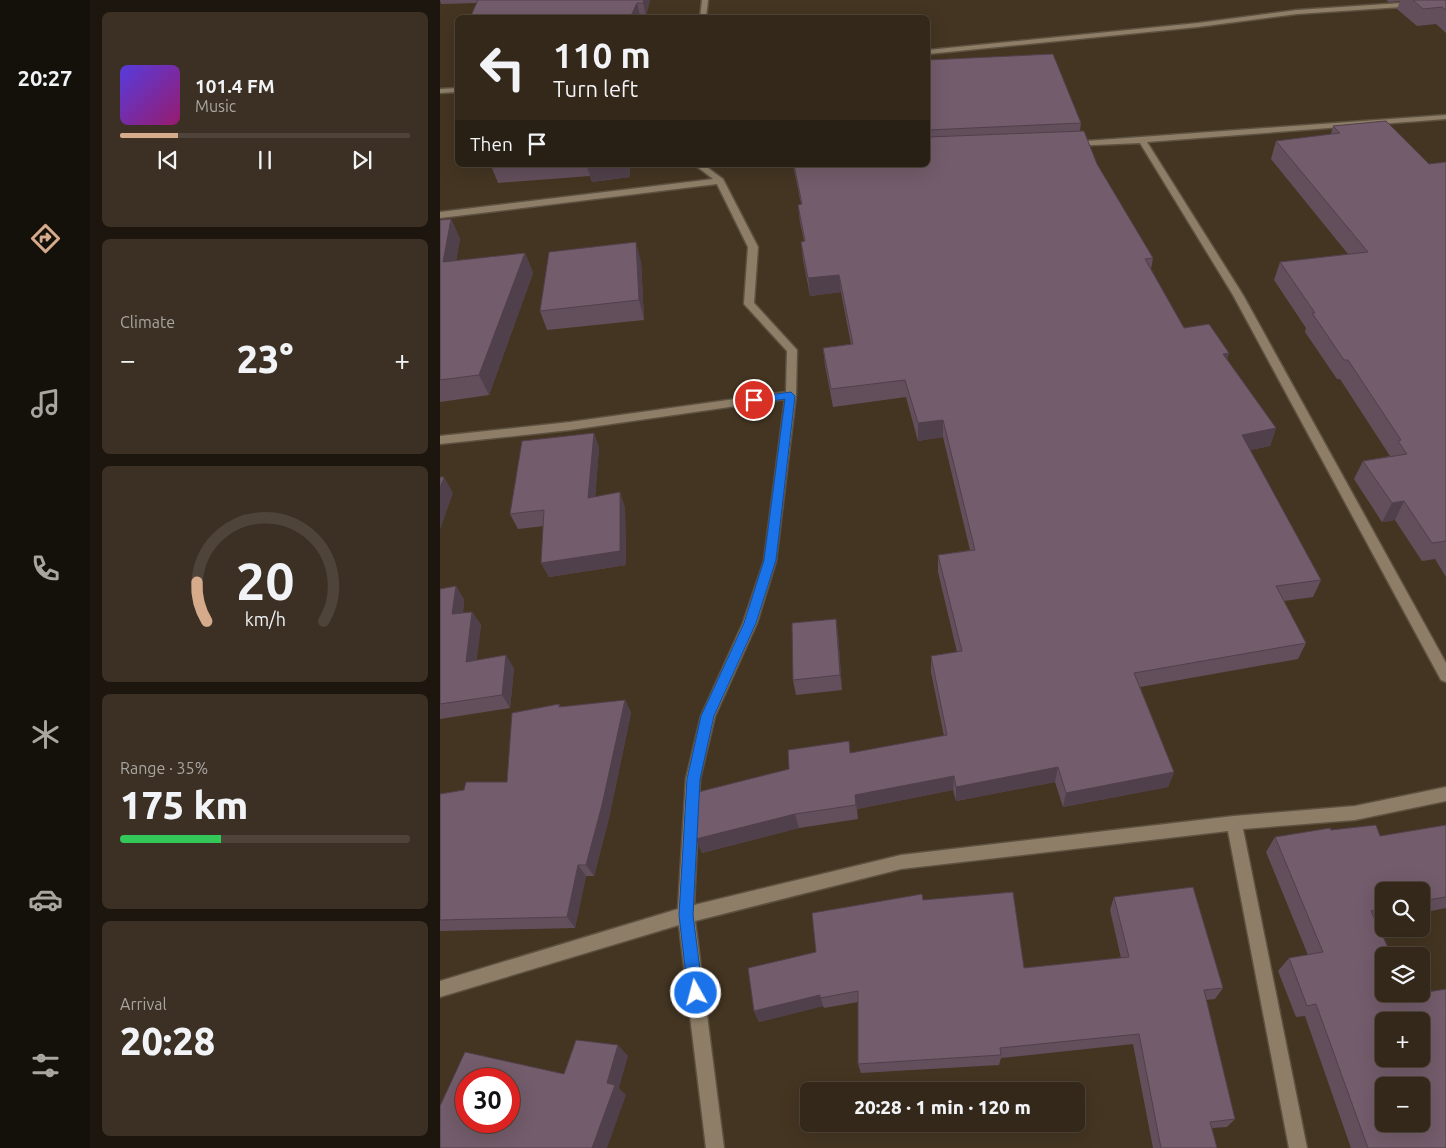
<!DOCTYPE html>
<meta charset="utf-8">
<style>
:root{--surface:#33281a;--page:#3b3023;--text:#f1f3f6;--muted:#a9a6a2;--line:#4e4439;--accent:#d6ab8b}
body{margin:0;font-family:Ubuntu,sans-serif;background:var(--page);color:var(--text);height:100vh;display:flex;flex-direction:column;font-size:19px;white-space:nowrap}
*{box-sizing:border-box;margin:0}
p{font-size:16px;color:var(--muted)}
.icon{flex:none;width:28px;height:28px;fill:none;stroke:currentColor;stroke-width:2;stroke-linecap:round;stroke-linejoin:round}
.map{position:relative;flex:1;overflow:hidden}
.sheet{display:flex;flex-direction:column;gap:12px;padding:12px;background:#1c160e;width:350px}
.sheet>*{flex:none}
.guide{position:absolute;left:15px;top:15px;width:475px;height:152px;border-radius:8px;box-shadow:0 5px 20px #0002,0 0 0 1px var(--line);background:#33281a;color:var(--text);overflow:hidden}
.tools{position:absolute;left:935px;top:882px;display:grid;gap:10px}
.tools a{display:grid;place-items:center;width:55px;height:55px;border-radius:8px;background:var(--surface);box-shadow:0 5px 20px #0002,0 0 0 1px var(--line);font-size:25px}
.speed{position:absolute;left:15px;top:1068px;display:flex;gap:10px;font-size:25px;font-weight:700;text-align:center}
.speed>*{display:grid;place-content:center;width:65px;height:65px;border-radius:50%;background:var(--surface);box-shadow:0 5px 20px #0002,0 0 0 1px var(--line);line-height:1}
.speed .limit{border:8px solid #d22;background:#fff;color:#111}
.pin{position:absolute;display:grid;place-items:center;width:42px;height:42px;color:#fff;margin:-21px;border:2px solid #fff;border-radius:50%;box-shadow:0 1px 5px #0007}
.me{position:absolute;width:55px;margin:-28px;rotate:353deg;stroke-linejoin:round;filter:drop-shadow(0 0 4px #0008)}
.turn{display:flex;align-items:center;gap:18px;height:105px;padding:0 15px;font-size:22px}
.turn .icon{width:65px;height:65px;stroke-width:2.5}
.turn b{display:block;font-size:35px;line-height:42px}
.then{display:flex;align-items:center;height:48px;padding:0 15px;background:#0003;gap:10px;font-size:19px}
.big{font-size:38px;font-weight:800;line-height:1.1}
.sheet .tile{flex:1;display:flex;flex-direction:column;justify-content:center;gap:8px;min-width:0;padding:0 18px;border-radius:8px;background:var(--page)}
.sheet .dial{align-items:center;gap:0}
.dial svg{height:130px;overflow:visible;fill:none;stroke:var(--line);stroke-width:7;stroke-linecap:round;text-anchor:middle}
.dial text{fill:var(--text);stroke:none}
.song{display:flex;align-items:center;gap:15px}
.cover{width:60px;height:60px;border-radius:8px;background:linear-gradient(135deg,hsl(250 70% 55%),hsl(320 70% 35%))}
.played{height:5px;border-radius:2px;background:linear-gradient(90deg,var(--accent) 20%,var(--line) 20%)}
.keys{display:flex;justify-content:space-around;direction:ltr}
.heat{display:flex;justify-content:space-between;align-items:center;font-size:28px;direction:ltr}
.charge{height:8px;border-radius:4px;background:linear-gradient(90deg,#34c759 35%,var(--line) 0)}
.trip{position:absolute;left:360px;top:1082px;width:285px;height:50px;border-radius:8px;background:var(--surface);box-shadow:0 5px 20px #0002,0 0 0 1px var(--line);font-weight:800;line-height:50px;text-align:center}
main{display:flex;flex:1;min-height:0}
.dock{display:flex;flex-direction:column;width:90px;justify-content:space-around;align-items:center;background:#14100a;color:var(--muted)}
.dock .icon{width:35px;height:35px}
.dock .on{color:var(--accent)}
.dock b{font-size:22px;color:var(--text)}
.map>svg:first-child{display:block}
</style>
<main>
<nav class="dock">
<b>20:27</b>
<svg class="icon on" aria-label="directions" viewBox="0 0 24 24"><path d="M12 3l9 9-9 9-9-9zM9 14v-3h6M13 9l2 2-2 2"/></svg>
<svg class="icon" aria-label="music" viewBox="0 0 24 24"><path d="M9 18V5l10-2v13"/><circle cx="6" cy="18" r="3"/><circle cx="16" cy="16" r="3"/></svg>
<svg class="icon" aria-label="phone" viewBox="0 0 24 24"><path d="M5 4h4l2 5-3 2q2 4 5 5l2-3 5 2v4C11 20 4 13 5 4z"/></svg>
<svg class="icon" aria-label="climate" viewBox="0 0 24 24"><path d="M12 3v18M4 7l16 10M4 17L20 7"/></svg>
<svg class="icon" aria-label="car" viewBox="0 0 24 24"><path d="M5 17H2v-5l4-1 3-4h7l3 4 3 1v5h-3M9 17h6M6 11h13"/><circle cx="7" cy="17" r="2"/><circle cx="17" cy="17" r="2"/></svg>
<svg class="icon" aria-label="filters" viewBox="0 0 24 24"><path d="M4 7h16M4 17h16"/><circle cx="9" cy="7" r="2"/><circle cx="15" cy="17" r="2"/></svg>
</nav>
<section class="sheet">
<div class="tile">
<div class="song"><i class="cover"></i><div><b>101.4 FM</b><p>Music</p></div></div>
<div class="played"></div>
<div class="keys"><svg class="icon" aria-label="previous" viewBox="0 0 24 24"><path d="M18 5L8 12l10 7zM5 5v14"/></svg><svg class="icon" aria-label="pause" viewBox="0 0 24 24"><path d="M8 5v14M16 5v14"/></svg><svg class="icon" aria-label="next" viewBox="0 0 24 24"><path d="M6 5l10 7-10 7zM19 5v14"/></svg></div>
</div>
<div class="tile"><p>Climate</p>
<div class="heat"><a>−</a><b class="big">23°</b><a>+</a></div>
</div>
<div class="tile dial"><svg viewBox="0 0 100 80">
<path d="M14 69A42 42 0 1 1 86 69"/>
<path d="M14 69A42 42 0 0 1 8 45" stroke="#d6ab8b"/>
<text x="50" y="56" font-size="32" font-weight="700">20</text>
<text x="50" y="72" font-size="11">km/h</text>
</svg></div>
<div class="tile"><p>Range · 35%</p><b class="big">175 km</b><div class="charge"></div></div>
<div class="tile"><p>Arrival</p><b class="big">20:28</b></div>
</section>
<div class="map">
<svg width="1006" height="1148" viewBox="0 0 1006 1148">
<rect width="100%" height="100%" fill="#443522"/>
<g fill="none" stroke-linecap="round" stroke-linejoin="round">
<defs>
<g id="minor">
<path d="M262,0h6l-2,18h-6z"/>
<path d="M1006,0v4l-149,10 -99,13 -270,27v-4l270,-27 99,-13z"/>
<path d="M18,88v4l-18,1v-4z"/>
<path d="M1006,115v4l-299,23 96,153 203,368v19l-5,-2 -208,-385 -93,-152 -68,3 -4,-2 4,-2z"/>
<path d="M255,165h9l19,14 35,68 -4,56 43,47 -1,45 -20,166 -19,62 -42,93 -15,63 -6,126 207,-50 333,-39 121,-10 91,-19v14l-91,19 -112,9 64,319h-18l-61,-317 -327,38 -206,52 29,227h-18l-27,-223 -239,72v-16l238,-72 8,-130 15,-63 42,-93 21,-62 21,-162 -215,31 -130,14v-8l130,-14 216,-30 1,-41 -43,-47 4,-57 -31,-63 -277,34v-6l273,-33z"/>
</g>
</defs>
<use href="#minor" stroke="#5d5140" stroke-width="3"/>
<use href="#minor" fill="#8e7e68" fill-rule="evenodd"/>
</g>
<g fill="#634f5c">
<path d="M0,0h210l-4,16h-6l-163,-13 -36,1z"/>
<path d="M946,0h60v33l-10,-9 -19,2 -20,-17 3,-8 -11,1z"/>
<path d="M488,60l153,63 -1,8 17,33 56,94 -2,11 33,59 45,25 -2,6 49,69 -6,18 -20,4 71,130 -8,17 -29,4 22,42 -8,16 -158,28 34,85 -6,15 -105,20 -8,-25 -99,19 -3,-11 -96,19 1,10 -59,9 -97,25 -6,-14 93,-70 60,-28 1,12 94,-17 -13,-64v-16l26,-4 -19,-80v-17l32,-5 -27,-113 -25,4 -12,-44 -73,10 -8,-42 -2,-17 28,-4 -10,-52 -31,4 -7,-37 -2,-17 3,-1 -4,-19 -2,-17 3,-1 -8,-39h135z"/>
<path d="M893,126l96,38 17,-2v415l-11,-18 -13,2 -27,-41 -13,2 -28,-43 9,-18 27,-5 -50,-77h-3l-32,-47 1,-4 -32,-48 6,-18 68,-8 -77,-95 5,-18 55,-7z"/>
<path d="M53,165h137v12l-38,5 -2,-6 -92,7 -6,-15z"/>
<path d="M11,219l9,20 -4,22 69,-8 8,20 -44,122 -49,7v-182z"/>
<path d="M201,261l3,59 -97,10 -7,-19z"/>
<path d="M154,433l5,15 -4,49 30,10 1,58 -77,12 -8,-14 3,-37 -26,3 -8,-15z"/>
<path d="M16,586l8,14 -1,13 9,-1 9,13 -5,35 38,8 -4,40 -70,11v-130z"/>
<path d="M396,619l2,15 4,56 -46,5 -3,-15z"/>
<path d="M185,700l6,13 -22,105 -15,58h-8l-11,52 -135,3v-137l67,-12 52,-78 2,3z"/>
<path d="M1006,825v83l-25,5v-22h-37v29l-8,1 70,227h-95l-46,-132 -9,1 -18,-46 11,-13 19,-3 -42,-103 9,-15 56,-7 49,6z"/>
<path d="M674,897l109,91 -8,11 -9,1 29,119 -8,8 -15,1 5,20h-64l-20,-104 -132,14 -2,7 -138,8 -3,-9v-62l-34,6 -1,-2 -64,16 -5,-11 62,-59 107,-52 101,68 97,-10 -11,-48z"/>
</g>
<g fill="#50404b">
<path d="M204,0h6l-4,16 -3,-13z"/>
<path d="M197,3l3,13 -1,2h-9z"/>
<path d="M167,165h23v12l-38,5 -5,-15z"/>
<path d="M11,219l9,20 -8,43 -9,-20z"/>
<path d="M196,242l5,19 3,59 -5,-20z"/>
<path d="M85,253l8,20 -44,122 -10,-20z"/>
<path d="M399,275l2,17 -31,4 -2,-18z"/>
<path d="M789,353l-5,18 -1,-17z"/>
<path d="M503,420v17l-25,4v-18z"/>
<path d="M836,428l-6,18 -34,7 6,-18z"/>
<path d="M154,433l5,15 -5,65 -6,-15z"/>
<path d="M4,477l9,16 -13,37v-41z"/>
<path d="M180,492l5,15 1,58 -77,12 -8,-14z"/>
<path d="M964,501l-9,19 -13,2 10,-19z"/>
<path d="M16,586l8,14 -3,28 -9,-14z"/>
<path d="M32,612l9,13 -6,50 -9,-13z"/>
<path d="M396,619l2,15 4,56 -2,-15z"/>
<path d="M66,655l8,13 -4,40 -8,-13z"/>
<path d="M185,700l6,13 -22,105 -15,58 -8,-11z"/>
<path d="M618,767l-3,15 -99,19v-14z"/>
<path d="M734,772l-6,15 -105,20 3,-14z"/>
<path d="M514,776l-1,14 -96,19 1,10 -3,-24z"/>
<path d="M355,814l4,14 -97,25 -6,-14z"/>
<path d="M138,865l8,11 -11,52 -8,-11z"/>
<path d="M380,995l3,11 -64,16 -5,-11z"/>
<path d="M178,1045l10,11 -9,32 7,7 -19,53h-15l15,-65z"/>
</g>
<g fill="#735c6b" stroke="#50404b" fill-rule="evenodd">
<path d="M38,0h166l-1,3h-6l-7,15h-160z"/>
<path d="M973,0h33v10l-4,-3 -19,2z"/>
<path d="M613,54l28,69 -153,7v1v-71z"/>
<path d="M946,121l43,43 17,-2v379l-14,2 -28,-42 -12,2 -29,-42 44,-7 -9,-13 3,-1 -53,-80h-4l-32,-47h3l-35,-51 88,-10 -92,-111 64,-8 -7,-7z"/>
<path d="M644,131l13,33 56,94 -8,1 39,69 25,-4 20,29 -6,1 53,74 -34,7 79,145 -45,6 30,57 -172,30 40,99 -108,21 -8,-26 -102,20 -2,-11 -99,19 1,10 -61,9 -99,25 -3,-20 1,-26 95,-24 -1,-19 61,-9 1,12 97,-18 -16,-79 31,-5 -24,-96 37,-5 -32,-130 -25,3 -13,-43 -74,9 -8,-41 30,-4 -14,-69 -31,3 -7,-36 4,-1 -7,-36 4,-1 -8,-39h134v-28z"/>
<path d="M53,165h41l-42,3z"/>
<path d="M147,165h20l-20,2z"/>
<path d="M11,219l-8,43 82,-9 -46,122 -39,5v-160z"/>
<path d="M196,242l3,58 -99,11 9,-59z"/>
<path d="M154,433l-6,65 32,-6v59l-79,12 3,-53 -34,4 12,-73z"/>
<path d="M0,477h4l-4,12z"/>
<path d="M16,586l-4,28 20,-2 -6,50 40,-7 -4,40 -62,9v-115z"/>
<path d="M396,619l4,56 -47,5 -1,-57z"/>
<path d="M185,700l-23,105 -16,60h-8l-11,52 -127,3v-126l24,-4 2,-8h41l5,-69 47,-9v3z"/>
<path d="M936,825l4,11 66,-11v72l-25,4v-10h-37v17l-13,3 21,45h-8v38h24l1,1 12,-1v-1l25,-4v159h-78l-52,-144 -9,2 -18,-48 34,-6 -48,-115 55,-9 1,2zM944,1021h37v38h-37zM944,1086h37v38h-37z"/>
<path d="M753,887l30,101 -19,2 31,129 -25,3 7,26h-56l-22,-114 -139,14 1,7 -143,9v-73l-38,7v-3l-66,16 -6,-43 68,-16 -4,-39 110,-19 1,6 90,-8 11,76 105,-11 -15,-60z"/>
<path d="M136,1040l42,5 -11,38 8,2 -23,63h-152v-42l25,-54 99,22zM26,1079h43v42h-43z"/>
</g>
<path fill="#1a73e8" stroke="#114b97" d="M351,392l4,4 -19,164 -20,63 -42,93 -14,63 -7,136 10,78 -2,5 -5,2 -6,-2 -2,-5 -9,-78 8,-136 14,-63 43,-93 20,-63 21,-161 -31,5 -5,-4 5,-3z"/>
</svg>
<div class="tools">
<a><svg class="icon" aria-label="search" viewBox="0 0 24 24"><circle cx="10" cy="10" r="6"/><path d="M15 15l6 6"/></svg></a>
<a><svg class="icon" aria-label="layers" viewBox="0 0 24 24"><path d="M12 4l9 5-9 5-9-5zM3 14l9 5 9-5"/></svg></a>
<a>+</a>
<a>−</a>
</div>
<div class="speed"><div class="limit">30</div></div>
<div class="pin" style="left:314px;top:400px;background:#d93025"><svg class="icon" aria-label="arrive" viewBox="0 0 24 24"><path d="M6 21V4h12l-3 4 3 4H6"/></svg></div>
<svg class="me" style="left:256px;top:993px" viewBox="-20 -20 40 40"><circle r="17" fill="#1a73e8" stroke="#fff" stroke-width="3"/><path d="M0-11L8 9 0 5-8 9z" fill="#fff"/></svg>
<div class="trip">20:28 · 1 min · 120 m</div>
<div class="guide">
<div class="turn"><svg class="icon" aria-label="left" viewBox="0 0 24 24"><path d="M17 20v-9H6M10 6l-5 5 5 5"/></svg><div><b>110 m</b>Turn left</div></div>
<div class="then">Then<svg class="icon" aria-label="arrive" viewBox="0 0 24 24"><path d="M6 21V4h12l-3 4 3 4H6"/></svg></div>
</div>
</div>
</main>
